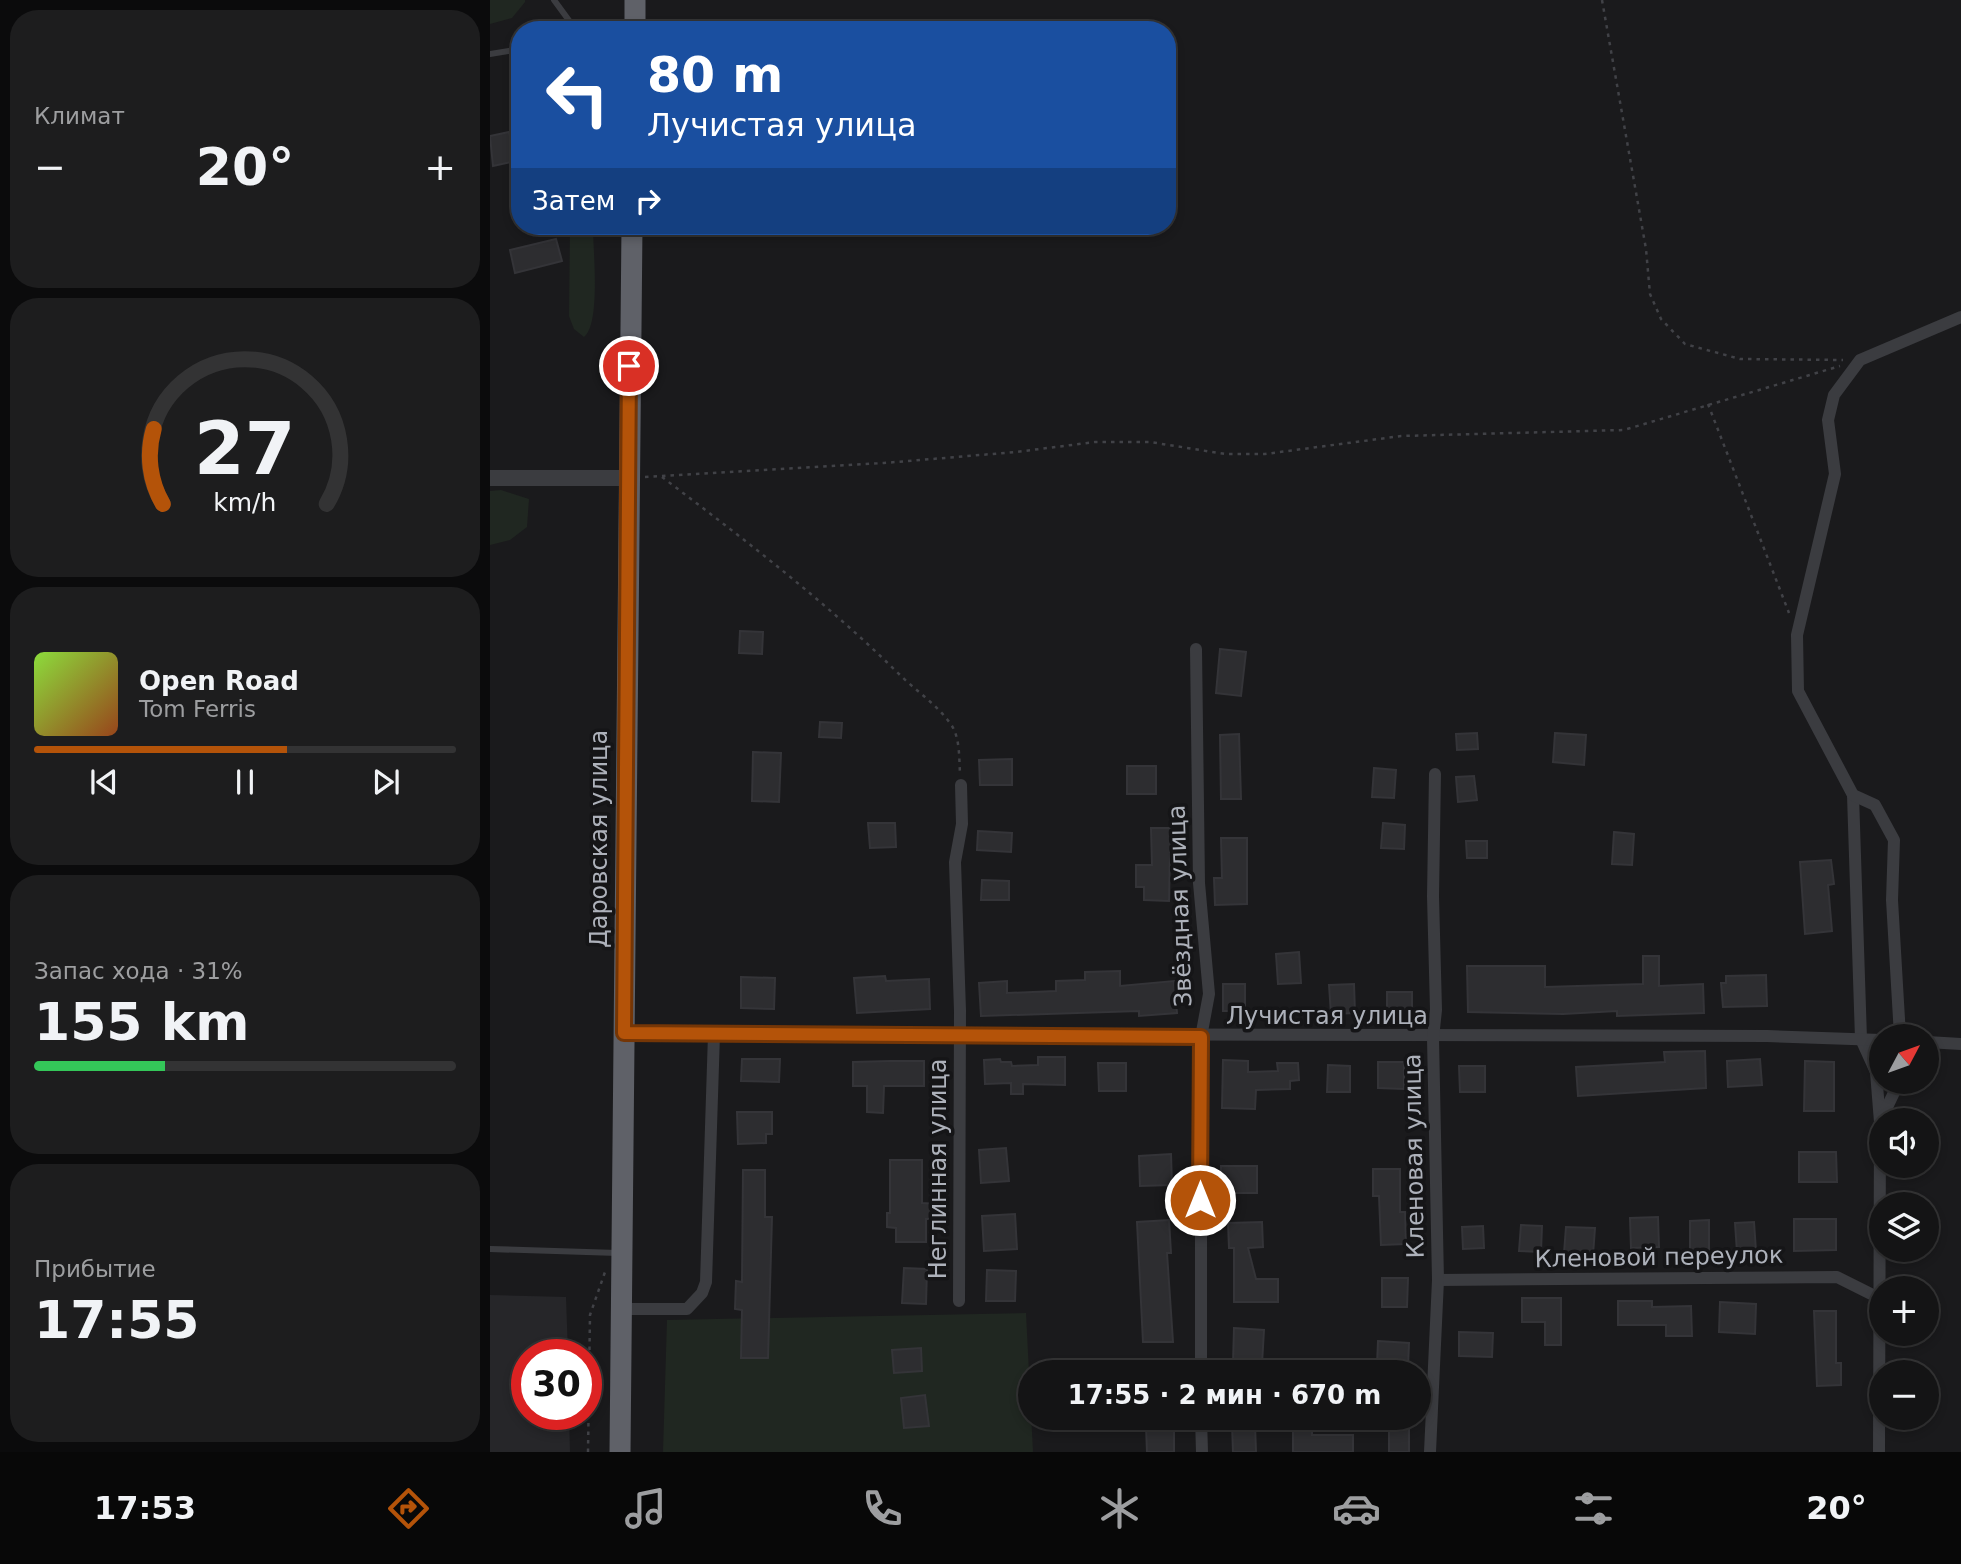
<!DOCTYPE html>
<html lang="ru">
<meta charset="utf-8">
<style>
:root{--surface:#141415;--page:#1d1d1e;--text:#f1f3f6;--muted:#9d9ea0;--line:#333334;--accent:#b45309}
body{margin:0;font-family:"DejaVu Sans",sans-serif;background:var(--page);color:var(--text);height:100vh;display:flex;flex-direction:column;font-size:26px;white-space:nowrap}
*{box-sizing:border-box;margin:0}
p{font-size:23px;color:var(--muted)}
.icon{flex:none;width:38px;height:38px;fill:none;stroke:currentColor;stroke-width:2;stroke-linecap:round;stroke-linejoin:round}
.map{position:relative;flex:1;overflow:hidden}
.panel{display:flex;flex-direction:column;gap:10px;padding:10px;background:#0b0b0c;width:490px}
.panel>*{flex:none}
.banner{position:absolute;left:21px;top:21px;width:665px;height:214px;border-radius:28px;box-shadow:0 4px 10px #0003,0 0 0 2px var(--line);background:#1a4fa0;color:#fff;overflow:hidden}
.needle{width:46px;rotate:49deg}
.buttons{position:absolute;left:1379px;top:1024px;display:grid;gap:14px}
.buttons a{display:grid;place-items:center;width:70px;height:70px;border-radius:50%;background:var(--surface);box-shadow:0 4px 10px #0003,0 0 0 2px var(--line);font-size:35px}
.speed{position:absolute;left:21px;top:1339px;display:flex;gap:14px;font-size:35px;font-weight:700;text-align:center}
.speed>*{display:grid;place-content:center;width:91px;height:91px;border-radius:50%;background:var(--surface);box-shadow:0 4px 10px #0003,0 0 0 2px var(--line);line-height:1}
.speed .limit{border:10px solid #d22;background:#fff;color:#111}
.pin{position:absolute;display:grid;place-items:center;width:60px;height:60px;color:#fff;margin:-30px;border:4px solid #fff;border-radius:50%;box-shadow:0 2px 7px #0007}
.me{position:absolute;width:77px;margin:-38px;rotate:0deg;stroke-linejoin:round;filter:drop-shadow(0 0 5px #0008)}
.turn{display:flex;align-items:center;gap:24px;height:147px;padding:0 21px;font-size:32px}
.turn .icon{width:91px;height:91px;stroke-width:2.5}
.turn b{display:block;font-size:49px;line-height:60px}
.then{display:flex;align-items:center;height:66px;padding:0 21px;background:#0003;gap:14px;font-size:26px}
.big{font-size:52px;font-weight:700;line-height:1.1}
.panel .tile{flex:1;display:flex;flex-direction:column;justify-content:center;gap:10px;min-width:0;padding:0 24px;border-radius:28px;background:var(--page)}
.panel .dial{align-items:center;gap:0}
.dial svg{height:182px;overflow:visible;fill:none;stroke:var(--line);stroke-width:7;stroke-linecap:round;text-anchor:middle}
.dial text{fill:var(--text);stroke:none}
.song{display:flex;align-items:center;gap:21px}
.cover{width:84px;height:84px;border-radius:10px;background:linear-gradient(135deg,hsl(90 70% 55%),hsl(20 70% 35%))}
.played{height:7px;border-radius:4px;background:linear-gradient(90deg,var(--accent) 60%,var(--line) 60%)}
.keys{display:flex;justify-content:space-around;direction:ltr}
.heat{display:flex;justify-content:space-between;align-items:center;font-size:38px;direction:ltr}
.charge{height:10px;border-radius:5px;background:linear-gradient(90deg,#34c759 31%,var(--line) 0)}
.trip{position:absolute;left:528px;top:1360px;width:413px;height:70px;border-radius:35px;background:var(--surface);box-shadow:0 4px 10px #0003,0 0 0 2px var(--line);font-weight:700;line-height:70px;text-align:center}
.tabs{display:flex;height:112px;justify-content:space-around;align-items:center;background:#080808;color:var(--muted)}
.tabs .icon{width:49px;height:49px}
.tabs .selected{color:var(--accent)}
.tabs b{font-size:32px;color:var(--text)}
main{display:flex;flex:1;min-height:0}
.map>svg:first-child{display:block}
</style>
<main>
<section class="panel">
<div class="tile"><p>Климат</p>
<div class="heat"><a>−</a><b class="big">20°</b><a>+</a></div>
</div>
<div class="tile dial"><svg viewBox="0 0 100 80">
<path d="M14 69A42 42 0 1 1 86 69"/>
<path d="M14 69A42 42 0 0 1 10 36" stroke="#b45309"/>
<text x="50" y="56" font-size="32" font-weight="700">27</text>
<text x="50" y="72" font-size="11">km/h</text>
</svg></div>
<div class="tile">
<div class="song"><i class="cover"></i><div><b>Open Road</b><p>Tom Ferris</p></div></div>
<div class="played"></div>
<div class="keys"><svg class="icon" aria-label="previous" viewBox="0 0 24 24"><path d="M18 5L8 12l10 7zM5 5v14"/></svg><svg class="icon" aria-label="pause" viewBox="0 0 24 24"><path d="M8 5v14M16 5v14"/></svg><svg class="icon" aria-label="next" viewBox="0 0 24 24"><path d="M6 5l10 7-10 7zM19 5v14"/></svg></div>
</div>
<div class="tile"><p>Запас хода · 31%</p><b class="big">155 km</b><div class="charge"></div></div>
<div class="tile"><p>Прибытие</p><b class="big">17:55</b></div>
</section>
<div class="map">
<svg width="1471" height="1452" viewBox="0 0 1471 1452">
<rect width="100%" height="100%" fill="#1a1a1c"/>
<path fill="#262629" d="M0,1295l76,2 2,57h-41v60h42l1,38h-80z"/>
<g fill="#202721">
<path d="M0,0h35v2l-13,16 -22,6z"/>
<path d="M80,226h23c0,24 8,97 -9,111l-10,-8 -5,-13z"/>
<path d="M11,490l28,9 -2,28 -17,13 -20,5v-54z"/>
<path d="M536,1313l7,139h-370l4,-132z"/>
</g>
<g fill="#2d2d30" stroke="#343438" stroke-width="2">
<path d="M19,132l7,29 -23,5 -3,-30z"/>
<path d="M66,239l6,22 -47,12 -5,-23z"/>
<path d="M250,631l23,1 -1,22 -23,-1z"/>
<path d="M730,649l26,3 -5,44 -25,-3z"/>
<path d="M330,722l22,1 -1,15 -22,-1z"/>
<path d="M987,733l1,16 -21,1 -1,-16z"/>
<path d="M1065,733l31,2 -2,30 -31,-3z"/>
<path d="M749,734l2,65h-20l-1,-64z"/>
<path d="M263,752l28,1 -2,49 -27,-1z"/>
<path d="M522,759v26h-32l-1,-25z"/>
<rect x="637" y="766" width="29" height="28"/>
<path d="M884,768l22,2 -2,28 -22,-1z"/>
<path d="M984,776l3,24 -19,2 -2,-25z"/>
<path d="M378,823h27l1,24 -26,1z"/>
<path d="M893,823l22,2 -1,24 -23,-1z"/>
<path d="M661,828h25v25h-6l-1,48 -25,-1v-13h-8v-22h16z"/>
<path d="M488,831l34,2 -1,19 -34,-2z"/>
<path d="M1124,832l20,2 -2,31 -20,-1z"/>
<path d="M731,838h26v66l-32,1 -1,-27h8z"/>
<path d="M976,841h21v17h-20z"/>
<path d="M1341,860l3,24 -6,1 4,46 -27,3 -5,-72z"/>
<path d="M492,880l27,1v19h-28z"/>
<path d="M809,952l2,31 -23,1 -2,-30z"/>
<path d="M1153,956h16v30l44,-2 1,29 -87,3v-5l-54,3 -95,-2 -1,-46h78v21l98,-3z"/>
<path d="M630,971v15l54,-5 3,32 -38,3v-5l-158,5 -2,-33 28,-2v12l49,-2v-10l29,-1v-8z"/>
<path d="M1276,975l1,31 -44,1 -2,-24h5v-7z"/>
<path d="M395,976l1,5 43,-2 1,30 -73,4 -3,-35z"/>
<path d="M251,977l34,1 -1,31 -33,-1z"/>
<rect x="733" y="984" width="22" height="27"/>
<path d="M864,984l1,29 -24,1 -2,-29z"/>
<rect x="897" y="992" width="25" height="23"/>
<path d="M1215,1051l1,37 -128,8 -2,-29 89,-5 -1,-10z"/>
<path d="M548,1057h27v28l-42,-1v10h-12v-11l-26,1 -1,-24 16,-1 1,3h10l1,4 26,-1z"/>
<path d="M252,1059h38l-1,23 -38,-1z"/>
<path d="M1270,1059l2,26 -34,2 -1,-26z"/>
<path d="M733,1060l25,1v11l30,-1 -1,-8h21l1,17 -9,1v8l-34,1 -1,19 -33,-1z"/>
<path d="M400,1061h34v25h-40l-1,27 -16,-1v-26h-14v-24z"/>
<path d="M1315,1061l29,1v49h-30z"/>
<path d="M888,1062h26v27l-26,-1z"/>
<path d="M608,1063h28v28h-27z"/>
<path d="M838,1065l22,1v26h-23z"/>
<path d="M969,1066h26v26h-25z"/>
<path d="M247,1112h35v22h-6v9l-28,1z"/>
<path d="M516,1148l3,33 -28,2 -2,-33z"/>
<path d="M1309,1152h37l1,30h-38z"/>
<path d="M681,1154l1,31 -32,1 -1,-30z"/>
<path d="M400,1160h32v43l16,1v15h-12v23h-30v-14l-9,-1v-14h3z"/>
<rect x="731" y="1166" width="36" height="27"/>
<path d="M883,1169h27v43h5l1,32 -25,1 -2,-49h-6z"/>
<path d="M253,1170h22v47h7l-4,141h-27l1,-48 -7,-1 1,-28 6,1z"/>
<path d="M525,1214l2,35 -33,2 -2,-35z"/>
<path d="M1168,1217l1,30 -28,1 -1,-30z"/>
<path d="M1304,1219h42v31l-42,1z"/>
<path d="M679,1220l2,33h-4l6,89h-30l-6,-120z"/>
<path d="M1219,1220v34h-19v-33z"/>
<path d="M772,1222l1,25 -15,1 8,31h22v23h-44v-54h-5l-1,-25z"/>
<path d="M1264,1222l2,29 -19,1 -2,-29z"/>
<path d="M1031,1225l21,1 -1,26 -22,-1z"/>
<path d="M993,1226l1,22 -21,1 -1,-22z"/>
<path d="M1076,1227l29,1 -2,27 -29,-2z"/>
<path d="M414,1268l23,1 -1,35 -24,-1z"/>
<path d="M497,1270l29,1 -1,30h-29z"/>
<path d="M892,1278h26l-1,29h-25z"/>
<path d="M1032,1298h39v47h-16v-23h-23z"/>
<path d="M1128,1301h34v6l39,-1 1,30h-26v-11h-48z"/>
<path d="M1230,1302l36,2 -1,30 -36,-2z"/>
<path d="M1324,1311h22v52h5v22l-24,1z"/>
<path d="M744,1328l30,2 -2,34 -29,-1z"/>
<path d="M969,1332l34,1 -1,24 -33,-1z"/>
<path d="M888,1341l31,2 -1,24 -31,-2z"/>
<path d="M431,1348l1,23 -28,2 -2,-23z"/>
<path d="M435,1395l4,31 -25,2 -3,-30z"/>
<path d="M803,1419l19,1v15h41v17h-60z"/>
<path d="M765,1424l1,28h-23l-1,-27z"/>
<path d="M684,1426v26h-27l-1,-25z"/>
<rect x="899" y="1426" width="20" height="26"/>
</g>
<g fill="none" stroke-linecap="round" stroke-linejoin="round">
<g stroke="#414247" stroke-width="2.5" stroke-dasharray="3.5 5" stroke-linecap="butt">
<path d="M1112,0l44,249 4,45 11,25 24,25 55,15 103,1"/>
<path d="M1218,404l81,209"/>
<path d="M155,477l239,-14 132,-11 79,-10h55l75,12h40l136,-18 223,-6 216,-64"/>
<path d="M172,477c82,62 164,125 237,197 17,17 39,31 53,52 8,13 7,32 8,47"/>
<path d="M98,1452l2,-137 15,-43"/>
</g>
<g stroke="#3b3c40" stroke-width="6">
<path d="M64,0l22,30"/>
<path d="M0,54l30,-5"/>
<path d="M0,1249l128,4"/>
</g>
<g stroke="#3b3c40" stroke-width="12">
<path d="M706,649l3,234 10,111 -8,43v335"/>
<path d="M1363,795l8,244 15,33 4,50 -1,330"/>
<path d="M134,1033l1143,3 114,4"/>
<path d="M1410,1036l-8,-136 2,-60 -19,-35 -22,-10 -55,-104 -1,-56 38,-161 -7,-54 6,-25 26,-35 101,-43"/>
<path d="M1437,1042l34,2"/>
<path d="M1390,1122l19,-40"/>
<path d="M948,1280l399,-3 40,20"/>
<path d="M469,1301l1,-290 -5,-149 7,-38 -1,-39"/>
<path d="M132,1309h65l15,-16 4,-11 8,-248"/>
<path d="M711,1418l1,34"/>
<path d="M940,1452l8,-172 -5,-242 3,-28 -3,-114 2,-122"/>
</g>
<path stroke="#3b3c40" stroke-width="16" d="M0,478h137"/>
<g stroke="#5f6168" stroke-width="21">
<path d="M145,30v-30"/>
<path d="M130,1452l12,-1226"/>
</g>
</g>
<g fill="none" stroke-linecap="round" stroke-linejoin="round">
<defs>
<path id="route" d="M139,366l-5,667 577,4 -1,163"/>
</defs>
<use href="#route" stroke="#753606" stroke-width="18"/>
<use href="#route" stroke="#b45309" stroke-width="12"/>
</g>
<g text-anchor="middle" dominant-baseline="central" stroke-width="7" stroke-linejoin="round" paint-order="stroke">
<g font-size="24" fill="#adb1ba" stroke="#151517">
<text transform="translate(109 839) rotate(-90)">Даровская улица</text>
<text transform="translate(690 906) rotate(-92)">Звёздная улица</text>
<text x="837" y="1016">Лучистая улица</text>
<text transform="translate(924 1156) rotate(-91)">Кленовая улица</text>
<text transform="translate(448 1169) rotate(-90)">Неглинная улица</text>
<text transform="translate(1169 1257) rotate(-1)">Кленовой переулок</text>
</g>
</g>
</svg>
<div class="buttons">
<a><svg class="needle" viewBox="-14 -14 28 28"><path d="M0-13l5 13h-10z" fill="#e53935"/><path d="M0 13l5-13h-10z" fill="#9d9ea0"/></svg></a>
<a><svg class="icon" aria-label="sound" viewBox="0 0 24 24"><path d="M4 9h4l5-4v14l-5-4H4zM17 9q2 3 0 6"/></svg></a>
<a><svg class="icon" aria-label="layers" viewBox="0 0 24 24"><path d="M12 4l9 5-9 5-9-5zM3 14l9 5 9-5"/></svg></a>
<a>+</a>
<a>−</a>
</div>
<div class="speed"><div class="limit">30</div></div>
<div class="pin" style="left:139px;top:366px;background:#d93025"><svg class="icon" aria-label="arrive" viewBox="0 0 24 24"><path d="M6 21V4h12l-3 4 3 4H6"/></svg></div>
<svg class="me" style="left:710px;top:1200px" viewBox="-20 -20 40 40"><circle r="17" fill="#b45309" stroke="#fff" stroke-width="3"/><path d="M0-11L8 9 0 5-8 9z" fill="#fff"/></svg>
<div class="trip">17:55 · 2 мин · 670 m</div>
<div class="banner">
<div class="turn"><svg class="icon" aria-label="left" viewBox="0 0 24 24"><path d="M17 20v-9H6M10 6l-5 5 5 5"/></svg><div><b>80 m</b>Лучистая улица</div></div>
<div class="then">Затем<svg class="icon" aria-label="right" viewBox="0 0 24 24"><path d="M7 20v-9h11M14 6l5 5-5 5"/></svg></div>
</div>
</div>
</main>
<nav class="tabs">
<b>17:53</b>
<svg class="icon selected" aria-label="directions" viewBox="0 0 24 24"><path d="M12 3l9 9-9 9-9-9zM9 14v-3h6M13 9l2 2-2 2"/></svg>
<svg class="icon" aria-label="music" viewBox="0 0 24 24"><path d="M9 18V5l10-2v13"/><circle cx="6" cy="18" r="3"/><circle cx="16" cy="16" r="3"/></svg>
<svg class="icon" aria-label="phone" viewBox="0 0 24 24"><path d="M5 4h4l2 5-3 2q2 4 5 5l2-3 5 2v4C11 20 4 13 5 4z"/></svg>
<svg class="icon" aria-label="climate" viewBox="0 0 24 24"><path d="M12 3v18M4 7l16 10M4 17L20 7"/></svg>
<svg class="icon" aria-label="car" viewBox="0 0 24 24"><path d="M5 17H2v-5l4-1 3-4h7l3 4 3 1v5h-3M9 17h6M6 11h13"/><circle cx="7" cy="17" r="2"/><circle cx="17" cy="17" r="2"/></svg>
<svg class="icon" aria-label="filters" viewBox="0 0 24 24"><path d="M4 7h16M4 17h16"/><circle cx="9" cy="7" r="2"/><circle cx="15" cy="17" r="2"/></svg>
<b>20°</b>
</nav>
